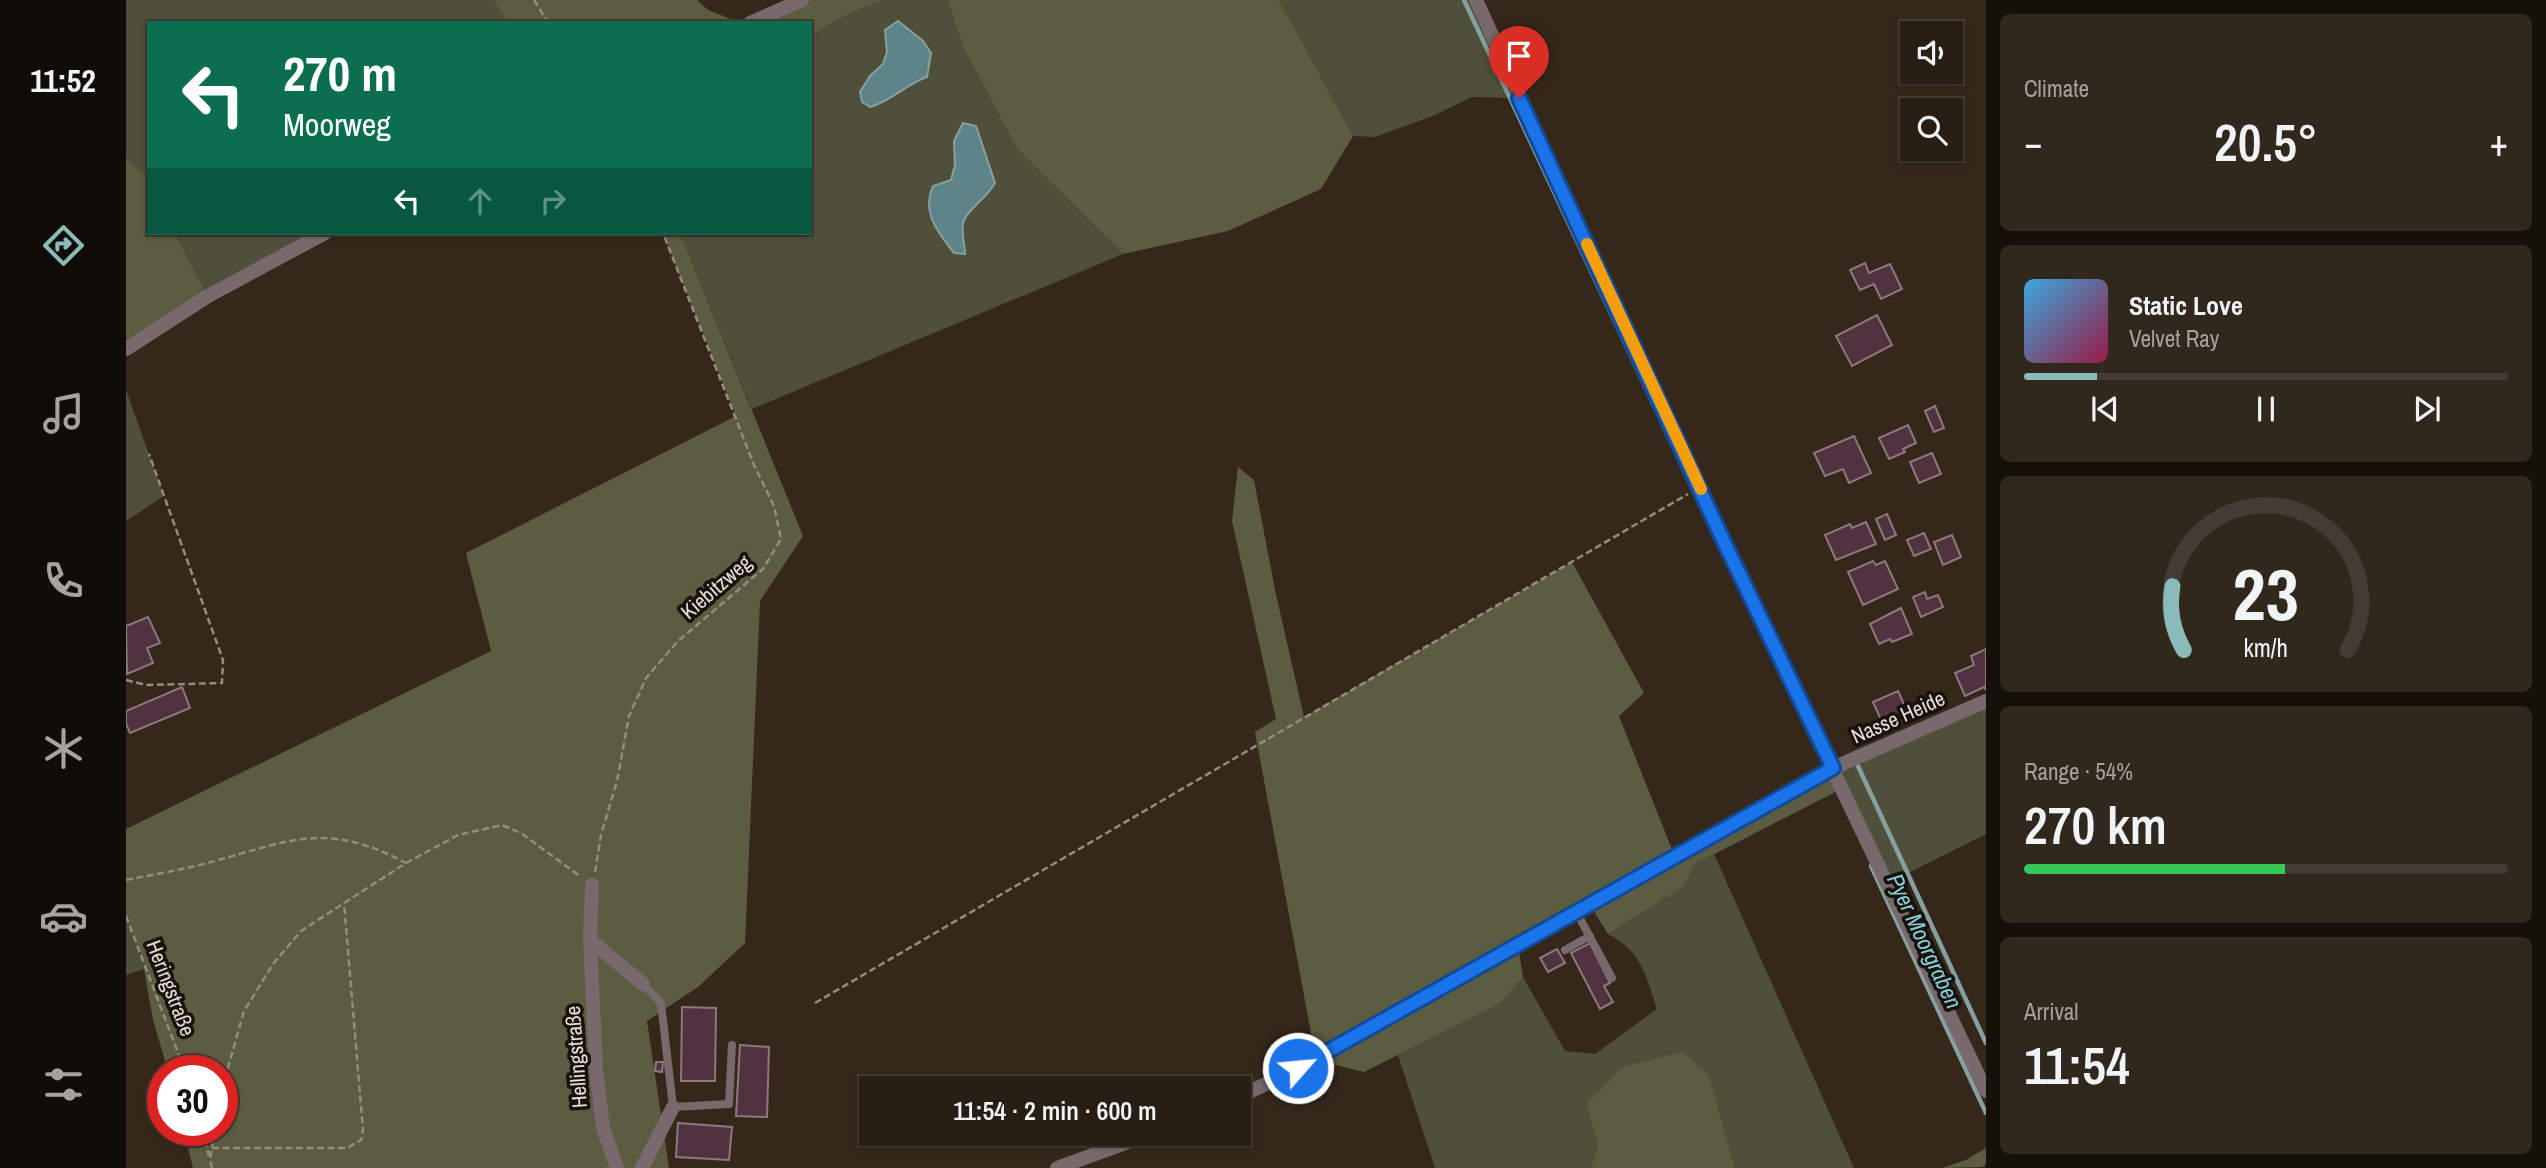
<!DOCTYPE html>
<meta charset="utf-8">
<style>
:root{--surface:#281e14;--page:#30271d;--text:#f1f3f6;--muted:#a5a2a0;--line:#443c34;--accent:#8bbbb9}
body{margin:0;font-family:"Archivo Narrow",sans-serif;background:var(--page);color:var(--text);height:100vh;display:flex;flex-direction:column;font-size:26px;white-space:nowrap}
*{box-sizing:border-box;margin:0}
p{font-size:23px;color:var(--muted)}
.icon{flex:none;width:38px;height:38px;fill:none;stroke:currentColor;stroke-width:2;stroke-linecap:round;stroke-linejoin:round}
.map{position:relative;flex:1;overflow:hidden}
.sheet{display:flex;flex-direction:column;gap:14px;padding:14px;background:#16100b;width:560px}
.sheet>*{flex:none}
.guide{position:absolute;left:21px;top:21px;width:665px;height:214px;border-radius:0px;box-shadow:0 2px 5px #0004,0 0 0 2px var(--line);background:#0b6e4f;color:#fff;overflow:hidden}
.controls{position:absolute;left:1774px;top:21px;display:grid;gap:14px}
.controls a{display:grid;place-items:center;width:63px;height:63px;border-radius:0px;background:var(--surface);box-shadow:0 2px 5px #0004,0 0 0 2px var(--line);font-size:35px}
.speed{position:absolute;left:21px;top:1055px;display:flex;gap:14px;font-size:35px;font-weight:700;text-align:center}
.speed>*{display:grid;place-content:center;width:91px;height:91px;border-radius:50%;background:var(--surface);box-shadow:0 2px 5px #0004,0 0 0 2px var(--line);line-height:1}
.speed .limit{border:10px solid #d22;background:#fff;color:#111}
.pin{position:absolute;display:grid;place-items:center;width:60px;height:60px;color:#fff;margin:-72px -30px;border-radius:50% 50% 50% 0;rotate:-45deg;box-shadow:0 0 7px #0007}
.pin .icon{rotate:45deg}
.me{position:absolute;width:77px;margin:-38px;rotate:63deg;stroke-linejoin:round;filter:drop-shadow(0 0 5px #0008)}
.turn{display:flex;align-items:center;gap:24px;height:147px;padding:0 21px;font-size:32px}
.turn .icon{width:91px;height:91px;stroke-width:2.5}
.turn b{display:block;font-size:49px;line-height:60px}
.lanes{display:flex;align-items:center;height:66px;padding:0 21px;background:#0003;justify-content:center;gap:35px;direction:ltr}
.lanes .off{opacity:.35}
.big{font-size:52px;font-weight:600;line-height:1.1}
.sheet .card{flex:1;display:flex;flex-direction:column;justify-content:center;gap:10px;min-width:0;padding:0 24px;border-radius:10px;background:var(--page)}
.sheet .dial{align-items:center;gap:0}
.dial svg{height:182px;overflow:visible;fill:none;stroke:var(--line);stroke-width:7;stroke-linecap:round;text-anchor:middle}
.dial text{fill:var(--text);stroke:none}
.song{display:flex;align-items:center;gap:21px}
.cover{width:84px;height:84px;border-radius:10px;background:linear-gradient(135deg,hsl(200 70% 55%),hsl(340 70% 35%))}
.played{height:7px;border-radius:4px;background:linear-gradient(90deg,var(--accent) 15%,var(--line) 15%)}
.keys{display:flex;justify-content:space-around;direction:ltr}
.heat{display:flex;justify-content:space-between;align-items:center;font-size:38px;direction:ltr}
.charge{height:10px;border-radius:5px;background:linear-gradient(90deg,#34c759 54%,var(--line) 0)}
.trip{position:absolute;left:733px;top:1076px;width:392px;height:70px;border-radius:0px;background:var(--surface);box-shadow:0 2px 5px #0004,0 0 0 2px var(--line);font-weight:600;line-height:70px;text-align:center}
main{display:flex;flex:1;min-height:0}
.menu{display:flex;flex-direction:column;width:126px;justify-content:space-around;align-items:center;background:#100c08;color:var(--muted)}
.menu .icon{width:49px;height:49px}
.menu .selected{color:var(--accent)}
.menu b{font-size:32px;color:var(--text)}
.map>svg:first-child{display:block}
</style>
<main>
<nav class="menu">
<b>11:52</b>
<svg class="icon selected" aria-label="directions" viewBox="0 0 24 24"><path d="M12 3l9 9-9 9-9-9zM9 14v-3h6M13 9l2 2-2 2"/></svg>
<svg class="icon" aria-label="music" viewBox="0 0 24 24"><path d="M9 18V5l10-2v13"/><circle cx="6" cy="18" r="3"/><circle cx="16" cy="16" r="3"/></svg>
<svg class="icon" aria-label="phone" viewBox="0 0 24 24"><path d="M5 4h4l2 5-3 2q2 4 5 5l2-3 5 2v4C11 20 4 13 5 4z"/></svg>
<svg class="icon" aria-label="climate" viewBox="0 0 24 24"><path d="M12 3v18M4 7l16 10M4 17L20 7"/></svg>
<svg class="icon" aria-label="car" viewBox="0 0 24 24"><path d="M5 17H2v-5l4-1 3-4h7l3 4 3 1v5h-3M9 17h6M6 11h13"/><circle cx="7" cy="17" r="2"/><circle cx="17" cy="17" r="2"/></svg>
<svg class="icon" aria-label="filters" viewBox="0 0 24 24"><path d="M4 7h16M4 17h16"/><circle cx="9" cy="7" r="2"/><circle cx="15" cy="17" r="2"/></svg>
</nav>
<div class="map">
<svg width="1860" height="1168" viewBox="0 0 1860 1168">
<rect width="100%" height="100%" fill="#35281b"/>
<g fill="#4f503a">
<path d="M0,0h367l15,23h-359v159l-4,-7 -19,-18z"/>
<path d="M758,0h63l17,49 53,100 106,105 -371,155 -72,-176h130v-197l41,-23z"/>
<path d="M1153,0h197l43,98 -47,-1 -37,18 -60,22 -22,-1z"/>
<path d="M49,233h150l-117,63z"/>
<path d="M0,390l38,106 -38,25z"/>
<path d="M1860,701v133l-98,49 -55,-115z"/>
<path d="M1588,854l140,314h-119l-26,-93 -111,69 -7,24h-156l-37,-113 103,-52 22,-26 42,74 30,3 62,-45c-11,-34 -15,-57 -49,-75l77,-48 10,-22z"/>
<path d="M0,916l21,52 -21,7z"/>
</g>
<g fill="#5c5d40">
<path d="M367,0h204l11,10 33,13h-233z"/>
<path d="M676,0h82l-33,13 -41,23v-13h-60z"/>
<path d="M821,0h332l74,136 -32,53 -93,42 -105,23 -106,-105 -53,-100z"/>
<path d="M0,157l19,18 4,7v51h26l33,63 -82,53z"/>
<path d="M537,233h17l123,303 -43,65 -15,342 -47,44 -51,34 22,147h-476l-9,-37 38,-1v-59h-54l-15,-51 -9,-51 3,-1 -21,-52v-87l365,-178 -25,-98 270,-137z"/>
<path d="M1112,467l16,13 21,110 29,127 268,-155 72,131 -25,23 56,141 158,-89 10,20 -148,76 -10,22 -77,48 -18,-29 -72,41 5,31 -22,26 -137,69 -48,-12 -61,-328 21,-13 -44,-198z"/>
<path d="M1557,1052l26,23 26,93h-144l7,-24 -11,-40 35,-37z"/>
<path d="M1860,1148v16l-4,3 -40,1 24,-8z"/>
</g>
<g fill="#5c8489" stroke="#86a0a1" stroke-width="2">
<path d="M772,21l25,20 8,12 -4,24c-21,7 -35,24 -57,30l-8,-5 -2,-10 10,-16 13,-12 4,-12 -2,-22z"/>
<path d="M837,123l13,3 19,57c-8,15 -30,28 -32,41 -2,9 2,21 2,30l-11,-1c-16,-21 -33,-40 -21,-67l18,-6 4,-15 -1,-24z"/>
</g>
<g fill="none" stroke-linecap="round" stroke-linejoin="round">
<g stroke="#86a0a1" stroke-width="4.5">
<path d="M1338,0l194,414"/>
<path d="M1732,766l128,277"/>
<path d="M1745,866l115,247"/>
</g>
</g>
<g fill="#50333e" stroke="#8e787f" stroke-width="2">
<path d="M1739,263l4,10 21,-9 12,25 -21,10 -7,-15 -14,6 -10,-20z"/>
<path d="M1751,315l15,30 -40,21 -16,-30z"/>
<path d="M1809,406l9,22 -10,4 -9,-21z"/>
<path d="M1782,425l8,18 -13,6 2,3 -16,7 -10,-21z"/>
<path d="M1728,436l17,37 -22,10 -6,-14 -18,7 -11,-23z"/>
<path d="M1806,453l9,21 -22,9 -9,-21z"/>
<path d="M1761,514l9,21 -11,5 -9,-21z"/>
<path d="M1740,522l10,22 -40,16 -11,-25 25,-11 2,4z"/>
<path d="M1798,533l7,16 -17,7 -7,-16z"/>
<path d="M1826,535l9,22 -18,8 -9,-23z"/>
<path d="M1747,561l3,4 9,-4 13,28 -35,16 -15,-33z"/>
<path d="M1799,592l2,7 11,-4 5,12 -22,10 -8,-20z"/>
<path d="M1775,608l11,26 -20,8 -2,-3 -11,5 -9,-20z"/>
<path d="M22,617l12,26 -13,5 6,15 -26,11 -1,-48z"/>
<path d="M1860,649v41l-2,-3 -19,9 -10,-23 19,-8 -3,-9z"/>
<path d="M56,687l8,21 -60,25 -4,-10v-12z"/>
<path d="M1772,691l12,27 -25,11 -12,-27z"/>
<path d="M1464,943l20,40 -6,3 9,16 -13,7 -29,-56z"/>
<path d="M1431,949l8,14 -17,9 -8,-14z"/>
<path d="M556,1007l34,1 -1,73h-34z"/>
<path d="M614,1045l29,2 -2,70 -31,-1z"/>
<path d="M530,1062h7l-1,10 -7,-1z"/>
<path d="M552,1123l54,4 -3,33 -53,-3z"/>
</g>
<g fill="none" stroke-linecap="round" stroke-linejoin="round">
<g stroke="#958b80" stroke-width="2.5" stroke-dasharray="7 3.5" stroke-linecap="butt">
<path d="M408,0l14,23"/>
<path d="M0,680l20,5 76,-2 1,-23 -74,-206"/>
<path d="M469,872l6,-37 16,-54 12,-65 17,-38 32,-37 85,-72 18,-30 -7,-33 -20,-41 -91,-232"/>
<path d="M0,880c30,-6 60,-11 89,-19 79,-22 113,-39 191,2"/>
<path d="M0,916l59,155"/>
<path d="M689,1003l873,-509"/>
<path d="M96,1089l22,-78 29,-47 28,-33 105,-68 52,-28 44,-10 19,8 60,44"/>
<path d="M76,1130l7,26"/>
<path d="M86,1148h135l14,-8 2,-10 -19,-227"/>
<path d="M86,1168l-2,-9 5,-29"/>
</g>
<g stroke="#78696c" stroke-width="8">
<path d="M1451,913l35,65"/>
<path d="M1439,950l25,-14"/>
<path d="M517,984l18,19 12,104 56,-3 3,-59"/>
</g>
<g stroke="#78696c" stroke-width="14">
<path d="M1350,0l248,542 262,549"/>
<path d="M624,23l52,-23"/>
<path d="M0,349l82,-53 117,-63"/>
<path d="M466,885l-2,55 6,128 7,60 14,40"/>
<path d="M464,940l53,44"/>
<path d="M1113,1097l82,-40 512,-289 153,-67"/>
<path d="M516,1168l31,-61"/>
<path d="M931,1168l93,-34"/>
</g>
</g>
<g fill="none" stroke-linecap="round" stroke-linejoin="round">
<defs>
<path id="route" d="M1172,1068l535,-300 -109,-226 -205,-444"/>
</defs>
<use href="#route" stroke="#114b97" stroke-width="18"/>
<use href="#route" stroke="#1a73e8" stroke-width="12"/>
<path stroke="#f59e0b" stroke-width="12" d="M1461,244l114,245"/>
</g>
<g text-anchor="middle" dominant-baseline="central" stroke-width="7" stroke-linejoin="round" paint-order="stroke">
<g font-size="21" fill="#e8e0d8" stroke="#18120d">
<text transform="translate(590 587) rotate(-41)">Kiebitzweg</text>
<text transform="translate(1772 717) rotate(-24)">Nasse Heide</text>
<text transform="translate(45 988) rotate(69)">Heringstraße</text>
<text transform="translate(450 1057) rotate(-94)">Hellingstraße</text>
</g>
<g font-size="23" font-style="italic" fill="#85cfd9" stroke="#18120d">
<text transform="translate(1799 941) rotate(65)">Pyer Moorgraben</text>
</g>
</g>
</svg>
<div class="controls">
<a><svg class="icon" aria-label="sound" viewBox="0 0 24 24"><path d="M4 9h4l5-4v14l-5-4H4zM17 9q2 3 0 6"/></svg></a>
<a><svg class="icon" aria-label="search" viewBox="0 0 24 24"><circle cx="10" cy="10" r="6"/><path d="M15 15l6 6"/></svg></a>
</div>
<div class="speed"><div class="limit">30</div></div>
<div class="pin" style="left:1393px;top:98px;background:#d93025"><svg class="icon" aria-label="arrive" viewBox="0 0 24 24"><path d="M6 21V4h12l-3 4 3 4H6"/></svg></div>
<svg class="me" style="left:1172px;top:1068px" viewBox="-20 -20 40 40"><circle r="17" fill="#1a73e8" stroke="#fff" stroke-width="3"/><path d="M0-11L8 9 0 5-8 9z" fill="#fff"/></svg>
<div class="trip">11:54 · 2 min · 600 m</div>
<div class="guide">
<div class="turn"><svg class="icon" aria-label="left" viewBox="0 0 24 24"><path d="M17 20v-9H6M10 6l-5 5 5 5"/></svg><div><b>270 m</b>Moorweg</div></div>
<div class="lanes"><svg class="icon" aria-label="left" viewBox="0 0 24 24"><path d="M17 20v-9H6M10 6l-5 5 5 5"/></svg><svg class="icon off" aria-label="ahead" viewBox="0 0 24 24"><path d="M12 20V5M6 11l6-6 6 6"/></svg><svg class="icon off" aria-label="right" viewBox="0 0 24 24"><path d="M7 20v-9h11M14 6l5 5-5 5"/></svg></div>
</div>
</div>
<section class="sheet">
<div class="card"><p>Climate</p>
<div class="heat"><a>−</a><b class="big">20.5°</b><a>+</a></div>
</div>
<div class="card">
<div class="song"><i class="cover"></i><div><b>Static Love</b><p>Velvet Ray</p></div></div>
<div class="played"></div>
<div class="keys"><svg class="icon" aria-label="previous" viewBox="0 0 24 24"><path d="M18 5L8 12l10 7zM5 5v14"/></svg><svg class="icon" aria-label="pause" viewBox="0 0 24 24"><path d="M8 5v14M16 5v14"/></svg><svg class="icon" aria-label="next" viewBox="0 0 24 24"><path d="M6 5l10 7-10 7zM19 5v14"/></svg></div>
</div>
<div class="card dial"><svg viewBox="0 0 100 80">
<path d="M14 69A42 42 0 1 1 86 69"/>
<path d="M14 69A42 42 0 0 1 9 41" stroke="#8bbbb9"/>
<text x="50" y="56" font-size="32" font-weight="700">23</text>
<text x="50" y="72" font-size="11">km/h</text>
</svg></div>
<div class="card"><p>Range · 54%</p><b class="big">270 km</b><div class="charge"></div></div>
<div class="card"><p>Arrival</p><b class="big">11:54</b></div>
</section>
</main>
